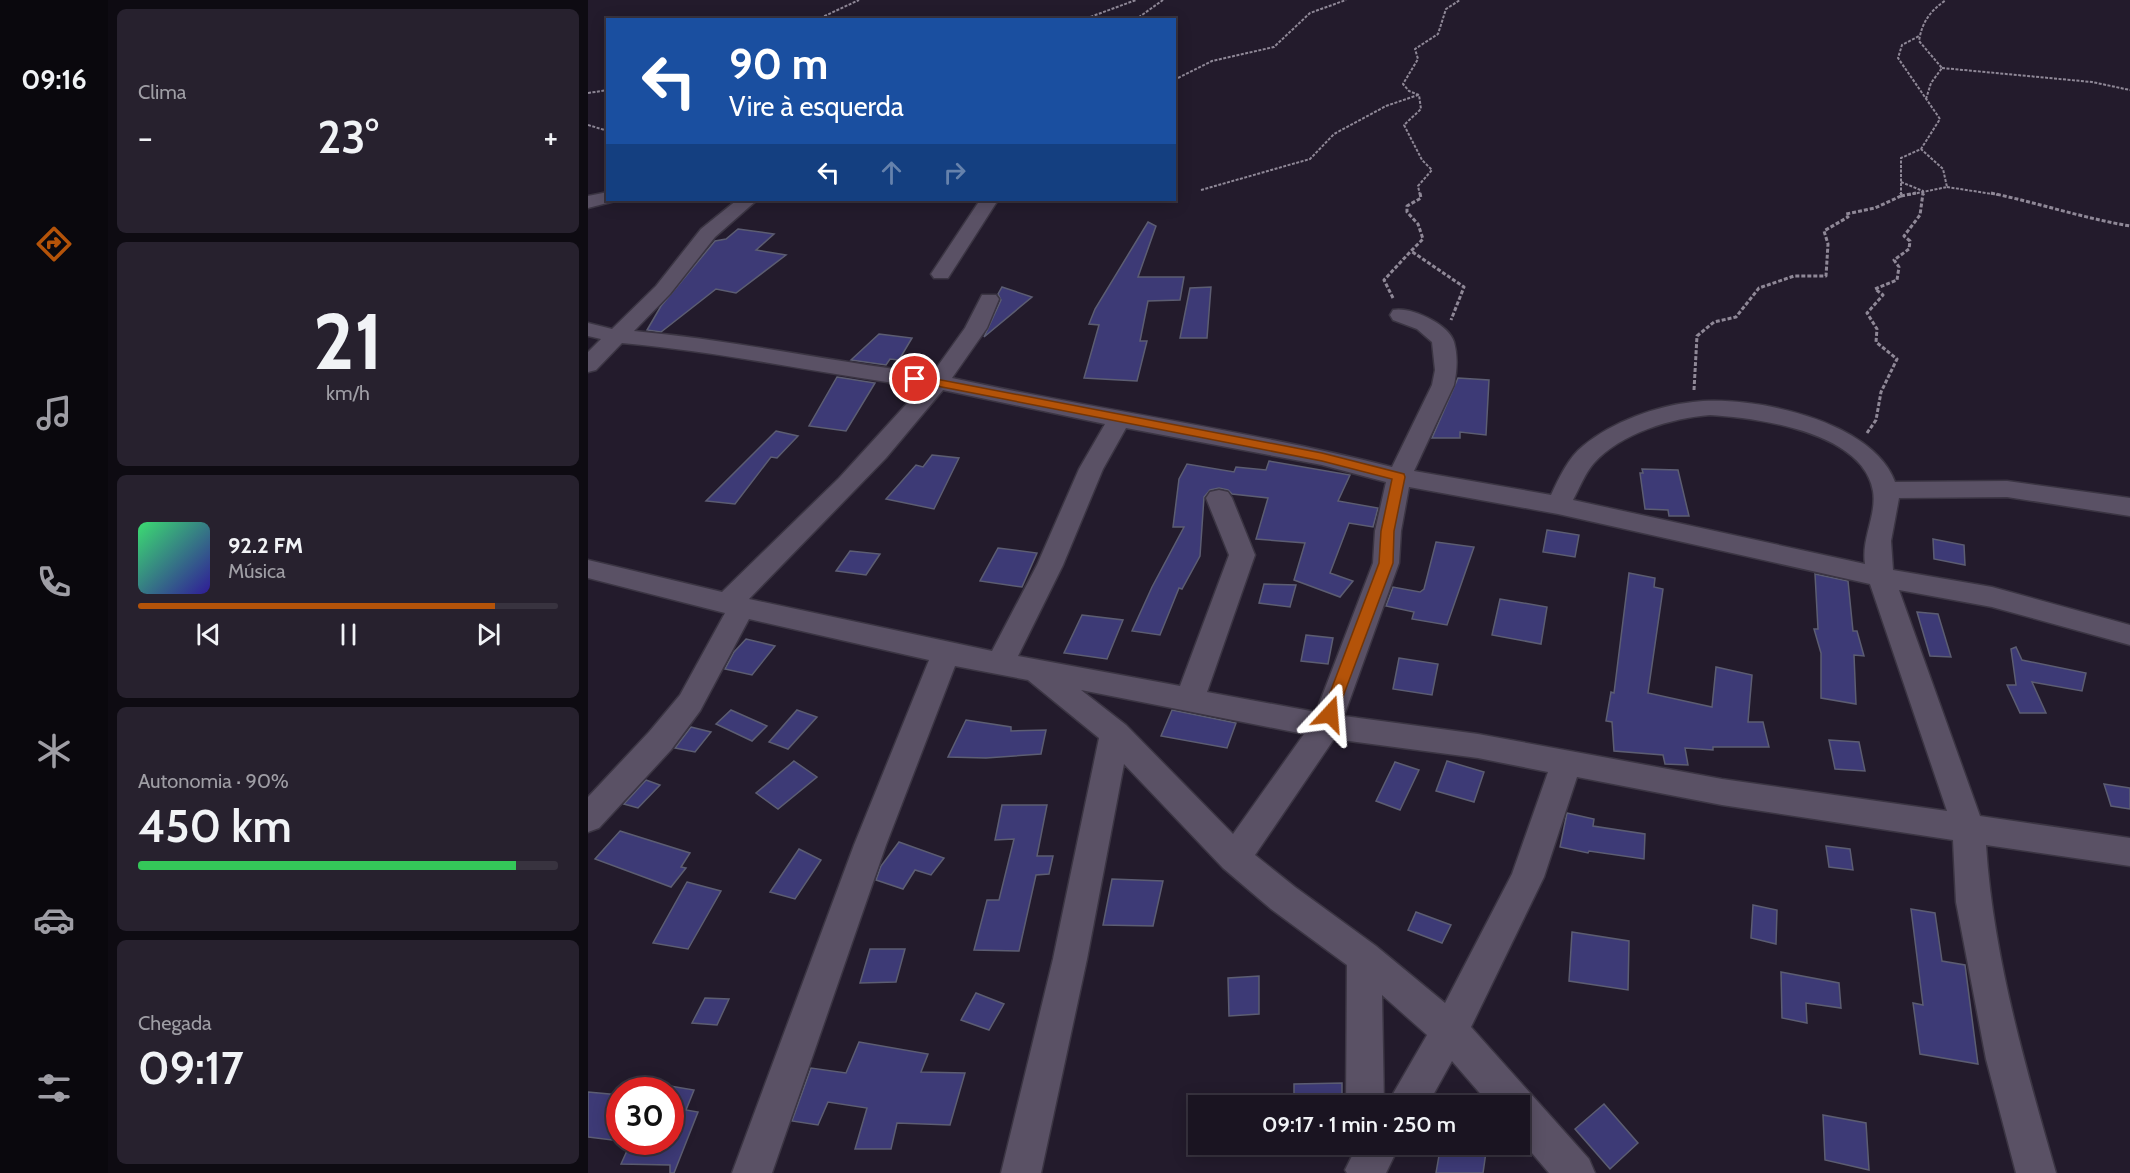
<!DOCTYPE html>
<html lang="pt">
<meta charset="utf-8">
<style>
:root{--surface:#1a1421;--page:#27212e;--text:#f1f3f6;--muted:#9f9ea5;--line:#38333f;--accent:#b45309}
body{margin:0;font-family:Cabin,sans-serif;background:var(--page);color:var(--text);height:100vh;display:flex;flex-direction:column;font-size:22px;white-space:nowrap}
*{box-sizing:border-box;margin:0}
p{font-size:20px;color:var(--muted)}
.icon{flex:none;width:33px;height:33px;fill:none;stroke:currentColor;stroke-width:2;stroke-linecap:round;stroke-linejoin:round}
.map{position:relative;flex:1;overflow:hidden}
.side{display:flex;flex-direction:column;gap:9px;padding:9px;background:#0e0b12;width:480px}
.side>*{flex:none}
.guide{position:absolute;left:18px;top:18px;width:570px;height:183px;border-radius:0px;box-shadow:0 3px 15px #0003,0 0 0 2px var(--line);background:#1a4fa0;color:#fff;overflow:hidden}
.speed{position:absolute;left:18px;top:1077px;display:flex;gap:12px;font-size:30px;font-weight:700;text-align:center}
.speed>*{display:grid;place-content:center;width:78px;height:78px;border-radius:50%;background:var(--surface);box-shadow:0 3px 15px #0003,0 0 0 2px var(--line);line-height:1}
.speed .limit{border:9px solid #d22;background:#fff;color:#111}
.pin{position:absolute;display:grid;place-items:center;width:51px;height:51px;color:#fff;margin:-26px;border:3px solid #fff;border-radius:50%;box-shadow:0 2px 6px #0007}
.me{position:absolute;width:66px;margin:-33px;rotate:19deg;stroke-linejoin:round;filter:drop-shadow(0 0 4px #0008)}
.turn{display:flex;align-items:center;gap:21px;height:126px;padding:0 24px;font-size:27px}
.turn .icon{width:78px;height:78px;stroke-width:2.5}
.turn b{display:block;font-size:42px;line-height:51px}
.lanes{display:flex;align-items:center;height:57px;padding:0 24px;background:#0003;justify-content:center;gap:30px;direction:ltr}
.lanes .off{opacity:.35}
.big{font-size:45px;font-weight:600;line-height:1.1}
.side .widget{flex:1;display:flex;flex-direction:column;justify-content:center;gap:9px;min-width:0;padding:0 21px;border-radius:9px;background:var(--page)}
.side .dial{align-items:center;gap:0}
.dial b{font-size:78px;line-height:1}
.song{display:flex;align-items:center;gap:18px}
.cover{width:72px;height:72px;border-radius:9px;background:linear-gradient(135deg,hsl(140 70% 55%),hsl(250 70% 35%))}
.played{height:6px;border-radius:3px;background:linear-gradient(90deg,var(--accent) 85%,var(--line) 85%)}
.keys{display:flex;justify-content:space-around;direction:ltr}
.heat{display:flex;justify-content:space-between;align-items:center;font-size:33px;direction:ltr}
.charge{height:9px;border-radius:4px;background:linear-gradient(90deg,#34c759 90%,var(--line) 0)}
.trip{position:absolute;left:600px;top:1095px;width:342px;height:60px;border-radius:0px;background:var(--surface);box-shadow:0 3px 15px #0003,0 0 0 2px var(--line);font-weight:600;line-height:60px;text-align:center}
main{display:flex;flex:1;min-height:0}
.tabs{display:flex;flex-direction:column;width:108px;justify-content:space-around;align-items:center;background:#0a080d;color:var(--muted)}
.tabs .icon{width:42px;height:42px}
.tabs .current{color:var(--accent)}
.tabs b{font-size:27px;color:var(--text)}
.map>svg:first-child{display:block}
</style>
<main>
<nav class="tabs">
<b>09:16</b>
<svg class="icon current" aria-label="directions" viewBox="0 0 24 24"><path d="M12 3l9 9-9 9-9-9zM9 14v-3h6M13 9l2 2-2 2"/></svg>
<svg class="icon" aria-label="music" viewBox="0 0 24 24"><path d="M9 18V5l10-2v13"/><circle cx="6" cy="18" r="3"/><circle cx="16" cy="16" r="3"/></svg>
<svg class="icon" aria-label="phone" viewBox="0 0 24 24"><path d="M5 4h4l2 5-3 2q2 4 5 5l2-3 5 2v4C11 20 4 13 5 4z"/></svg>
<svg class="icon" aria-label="climate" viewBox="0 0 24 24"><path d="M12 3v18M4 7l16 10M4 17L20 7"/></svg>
<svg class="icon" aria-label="car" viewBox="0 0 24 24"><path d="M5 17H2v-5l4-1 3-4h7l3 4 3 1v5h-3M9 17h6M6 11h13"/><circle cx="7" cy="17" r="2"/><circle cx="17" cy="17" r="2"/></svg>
<svg class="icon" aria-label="filters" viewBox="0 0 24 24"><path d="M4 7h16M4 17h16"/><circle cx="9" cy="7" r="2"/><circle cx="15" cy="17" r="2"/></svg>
</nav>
<section class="side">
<div class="widget"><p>Clima</p>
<div class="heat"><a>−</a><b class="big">23°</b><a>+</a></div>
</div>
<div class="widget dial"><b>21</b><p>km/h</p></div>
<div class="widget">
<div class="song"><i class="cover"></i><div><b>92.2 FM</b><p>Música</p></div></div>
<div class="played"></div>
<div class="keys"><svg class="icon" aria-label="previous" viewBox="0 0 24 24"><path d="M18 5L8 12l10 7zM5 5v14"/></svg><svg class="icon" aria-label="pause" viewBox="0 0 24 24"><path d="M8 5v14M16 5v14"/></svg><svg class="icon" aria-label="next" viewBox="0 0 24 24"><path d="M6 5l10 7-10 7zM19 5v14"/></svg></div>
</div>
<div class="widget"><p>Autonomia · 90%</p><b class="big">450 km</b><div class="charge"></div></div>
<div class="widget"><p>Chegada</p><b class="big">09:17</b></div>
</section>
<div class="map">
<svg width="1542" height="1173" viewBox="0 0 1542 1173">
<rect width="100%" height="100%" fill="#231b2c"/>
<g fill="#3d3a76" stroke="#5c5d72" stroke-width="1.5">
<path d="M560,222l8,4 -18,51h46l-4,23 -32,1 -8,40h7l-10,40 -53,-3 15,-53 -10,-1 6,-15z"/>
<path d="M150,229l36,5 -18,16 30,5 -50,38 -20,-4 -55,43 -14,-2 14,-24 54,-65 11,-2z"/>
<path d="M414,287l30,10 -48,40 17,-37 -3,-6z"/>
<path d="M623,287l-4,51h-27l10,-50z"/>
<path d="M291,334l33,4 -13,22 -9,-1 -4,6 -35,-5z"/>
<path d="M249,377l38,6 -29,48 -37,-5z"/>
<path d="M870,378l31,2 -3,55 -26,-3v6h-28z"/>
<path d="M188,431l22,5 -21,22 -6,-1 -36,47 -29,-3z"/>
<path d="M344,455l27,3 -25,51 -48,-10 30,-34 7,2z"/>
<path d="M681,461l81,14 -12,26 40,7 -5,19 -24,-4 -19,50 23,8 -13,16 -46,-17 11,-37 -49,-4 12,-41 -36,-4 -4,-4 -9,-2 -9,2 -6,7 -4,59 -18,33 -3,-1 -19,47 -28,-4 20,-44 32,-60h-11l6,-48 8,-15 47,8 2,-5 30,3z"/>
<path d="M1054,469l36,1 11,46h-20l-1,-6 -23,-1 -5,-36h3z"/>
<path d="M959,530l32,5 -4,22 -32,-5z"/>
<path d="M1345,539l31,6 1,20 -31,-6z"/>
<path d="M848,542l38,5 -27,78 -35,-6 2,-7 -28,-6 7,-19 27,5 4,-3z"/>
<path d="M410,548l39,5 -15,34 -42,-6z"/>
<path d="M262,551l30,3 -14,21 -30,-4z"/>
<path d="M1041,573l26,5 -1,9 9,2 -15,104 64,14 4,-40 36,8 -4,47h15l6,25h-56v3l-28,-2 3,17 -23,-1 -2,-9 -49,-4 -2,-29 -6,-1 5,-29 3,1z"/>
<path d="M1227,574l33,7 5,50h4l7,25 -10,-1 2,49 -35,-6v-45l-7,-24h4z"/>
<path d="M676,584l32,1 -6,22 -31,-4z"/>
<path d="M912,599l47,8 -6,37 -49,-9z"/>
<path d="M1329,612l21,2 13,43 -21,-1z"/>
<path d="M494,615l41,5 -16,39 -43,-6z"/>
<path d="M718,635l27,3 -5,26 -27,-3z"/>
<path d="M158,639l29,7 -23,29 -27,-6 9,-17z"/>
<path d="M1428,647l6,13 64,13 -4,18 -50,-9 14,31h-26l-13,-28h9l-5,-36z"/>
<path d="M811,658l39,6 -6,31 -39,-6z"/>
<path d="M143,710l36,16 -15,15 -36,-17z"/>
<path d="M209,710l20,7 -29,32 -19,-7z"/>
<path d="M584,710l64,13 -9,25 -66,-12z"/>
<path d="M378,720l45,7v4l35,-1 -5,24 -55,4 -38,-1z"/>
<path d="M103,727l20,5 -16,20 -20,-4z"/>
<path d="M1241,740l30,2 6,29 -30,-2z"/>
<path d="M206,761l23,16 -39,32 -22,-16z"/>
<path d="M859,761l37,11 -10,30 -38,-11z"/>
<path d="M807,762l24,8 -19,40 -24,-9z"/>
<path d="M58,780l14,5 -22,23 -14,-4z"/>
<path d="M1516,784l26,4v21l-19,-3z"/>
<path d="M414,805h45l-10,51h16l-4,18 -13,1 -17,76 -45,-1 13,-50h12l15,-61 -19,1z"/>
<path d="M979,813l27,6 -1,7 52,8 -1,25 -55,-8 -1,2 -28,-6z"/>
<path d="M32,831l70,22 -9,14 5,1 -15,19 -76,-28z"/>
<path d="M311,842l45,16 -13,17 -16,-5 -12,19 -27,-9 5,-14z"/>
<path d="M1238,846l24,3 3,21 -24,-3z"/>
<path d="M211,849l22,11 -26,39 -25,-7z"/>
<path d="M524,879l51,2 -10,45 -50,-1z"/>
<path d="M99,882l34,9 -33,58 -35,-6z"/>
<path d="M1165,905l24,5 -1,34 -25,-6z"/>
<path d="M1323,909l24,4 7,48 23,4 13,99 -58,-10 -7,-51 10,2z"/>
<path d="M828,912l35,13 -9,18 -34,-13z"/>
<path d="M984,932l57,9 -1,49 -59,-9z"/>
<path d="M282,949h35l-9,33 -36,1z"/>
<path d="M1193,972l58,11 2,25 -35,-5 1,20 -25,-5z"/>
<path d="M671,976v38l-30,2 -1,-38z"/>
<path d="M388,993l28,11 -15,26 -28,-10z"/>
<path d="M117,998l24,1 -12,26 -25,-2z"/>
<path d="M271,1042l69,12 -7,18 44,1 -15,52 -53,-2 -6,26h-36l12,-41 -39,-6 -10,23 -26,-4 19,-53 35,5z"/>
<path d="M754,1083v23l-48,-1v-21z"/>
<path d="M82,1086l24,4 -8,20 12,2 -24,61h-4v-8l-49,-1 10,-22h39z"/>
<path d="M0,1092l32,3v46l-32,-4z"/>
<path d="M1016,1104l34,39 -28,26 -35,-40z"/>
<path d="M1235,1115l43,8 3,47 -44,-10z"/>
<path d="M853,1144l45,8 -3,21h-47z"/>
</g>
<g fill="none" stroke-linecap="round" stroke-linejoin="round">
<defs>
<g id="street">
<path d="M20,192v8l7,1 -27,7v-12z"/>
<path d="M149,200h20l-42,37 -45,57 -36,37c100,9 198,31 298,43l33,-46 17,-33h14l3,4 -12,29 -35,50c146,32 295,52 440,89l40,-82 3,-15 -3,-28 -15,-13 -24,-9 -3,-5 3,-5c17,-4 56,14 61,32 4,14 3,29 0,43l-40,86 137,24c8,-17 17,-37 32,-49 29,-24 73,-40 110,-44 58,-7 180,18 202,80l112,-1 123,17v18l-123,-19 -108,1 -8,43 2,29 99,17 138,38v20l-138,-38 -93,-17 81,226 150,22v28l-144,-21c7,111 39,220 70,328h-40l-30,-114 -30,-157 -3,-62 -231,-35 -145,-28 -33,100 -73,150 118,132 6,14h-46l-29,-34v-33h-29l-39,-45 -25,45h-41l41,-71 -45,-40 2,111h-38l1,-141 -76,-56 -48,-41 -99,-104 -37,195 -46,214h-40l52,-214 46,-221 -71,-58 -73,-14 -69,179 -114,328h-40l122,-328 75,-185 -180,-41 -49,92 -29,39 -72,78 -11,4v-35l61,-65 31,-37 45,-82 -137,-35v-18l134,32 117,-114 83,-91c-100,-13 -199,-35 -300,-44l-26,27 -8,2v-20l13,-13 -13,-3v-13l24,6 44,-43 45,-57zM355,390l162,34 -26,45 -42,96 -45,86 -243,-52 137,-141zM1122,415c48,3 153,17 163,76 4,24 -12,48 -8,73l-292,-64c7,-13 12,-27 21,-37 27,-30 78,-45 116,-48zM538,428l196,37 64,17 -11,49 -2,32 -57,149 -109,-20 48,-137 -23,-57 -4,-6 -9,-2 -9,2 -4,6 23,57 -49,131 -162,-30 45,-91 40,-96zM821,487l149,27 312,70 77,227 -225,-32 -244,-45 -134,-18 55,-153 2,-32zM493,690l223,44 -71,100 -107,-109zM746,739l144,19 70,14 -36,102 -67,129 -69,-57 -81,-59 -40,-32z"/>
<path d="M392,200h18l-50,78h-14l-3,-4z"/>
<path d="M770,1144h42l-14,29h-39l-2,-3z"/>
</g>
</defs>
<use href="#street" stroke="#3b3543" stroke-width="3"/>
<g stroke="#8f8897" stroke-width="2" stroke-dasharray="3 1.5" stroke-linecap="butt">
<path d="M228,20l43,-20"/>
<path d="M494,20l54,-20"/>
<path d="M547,20l28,-20"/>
<path d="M1354,68l150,14 38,8"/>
<path d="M586,80l38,-19 62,-14 36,-34 36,-13"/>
<path d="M0,93l20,-3"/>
<path d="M1338,99l5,-16 11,-15 -23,-27c3,-19 11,-30 27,-41"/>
<path d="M0,125l20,6"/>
<path d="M1313,182l22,9 1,4"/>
<path d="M1359,187l52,8"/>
<path d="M613,190l109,-31 24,-25 52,-28 32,-11"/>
<path d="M832,195l-2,-9 14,-16 -10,-10 -18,-35 17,-16 -2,-14 -10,-4 -6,-7 15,-25 -3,-10 23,-15 8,-25 14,-9"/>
<path d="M1313,195v-37l20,-9 19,-30 -42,-61 4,-13 17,-9"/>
<path d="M1320,195l39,-8 -4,-18 -22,-20"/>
</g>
<g stroke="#8f8897" stroke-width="3" stroke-dasharray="4 2" stroke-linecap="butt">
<path d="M832,193l1,5 -14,8v6l11,12 5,15 -12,12 53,36 -13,33"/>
<path d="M1403,193c47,10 92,25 139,33"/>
<path d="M1313,196l15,-3"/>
<path d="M805,298l-9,-18 27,-29"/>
<path d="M1106,390l3,-54 17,-14 22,-5 23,-29 35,-12h32l2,-32 -4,-13 24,-14 -2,-3 29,-6 26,-12v-3"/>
<path d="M1279,433l9,-13 5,-28 16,-33 -21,-17 1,-13 -10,-16 16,-18 -8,-6 22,-9 2,-13 -5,-7 15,-11 1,-8 -6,-5 16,-21 3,-22"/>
</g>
<use href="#street" fill="#5a5165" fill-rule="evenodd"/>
</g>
<path fill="#b45309" stroke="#753606" stroke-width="1.5" d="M327,375l407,78 82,21 1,3 -11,54 -1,32 -58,155h-11l-2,-4 57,-151 2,-32 11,-52 -70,-18 -411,-80 -1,-2z"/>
</svg>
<div class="speed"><div class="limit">30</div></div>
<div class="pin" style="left:327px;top:379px;background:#d93025"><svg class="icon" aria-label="arrive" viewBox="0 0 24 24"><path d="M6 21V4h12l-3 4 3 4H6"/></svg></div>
<svg class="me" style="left:742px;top:714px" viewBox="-20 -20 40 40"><path d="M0-17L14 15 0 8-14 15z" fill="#b45309" stroke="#fff" stroke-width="4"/></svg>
<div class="trip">09:17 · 1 min · 250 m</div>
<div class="guide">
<div class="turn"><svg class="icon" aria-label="left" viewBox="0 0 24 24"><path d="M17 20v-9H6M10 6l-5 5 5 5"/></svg><div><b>90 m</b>Vire à esquerda</div></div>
<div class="lanes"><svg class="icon" aria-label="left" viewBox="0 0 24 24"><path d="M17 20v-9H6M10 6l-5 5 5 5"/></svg><svg class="icon off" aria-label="ahead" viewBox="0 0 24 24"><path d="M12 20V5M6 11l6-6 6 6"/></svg><svg class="icon off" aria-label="right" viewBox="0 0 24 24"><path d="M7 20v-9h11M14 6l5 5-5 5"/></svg></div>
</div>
</div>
</main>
